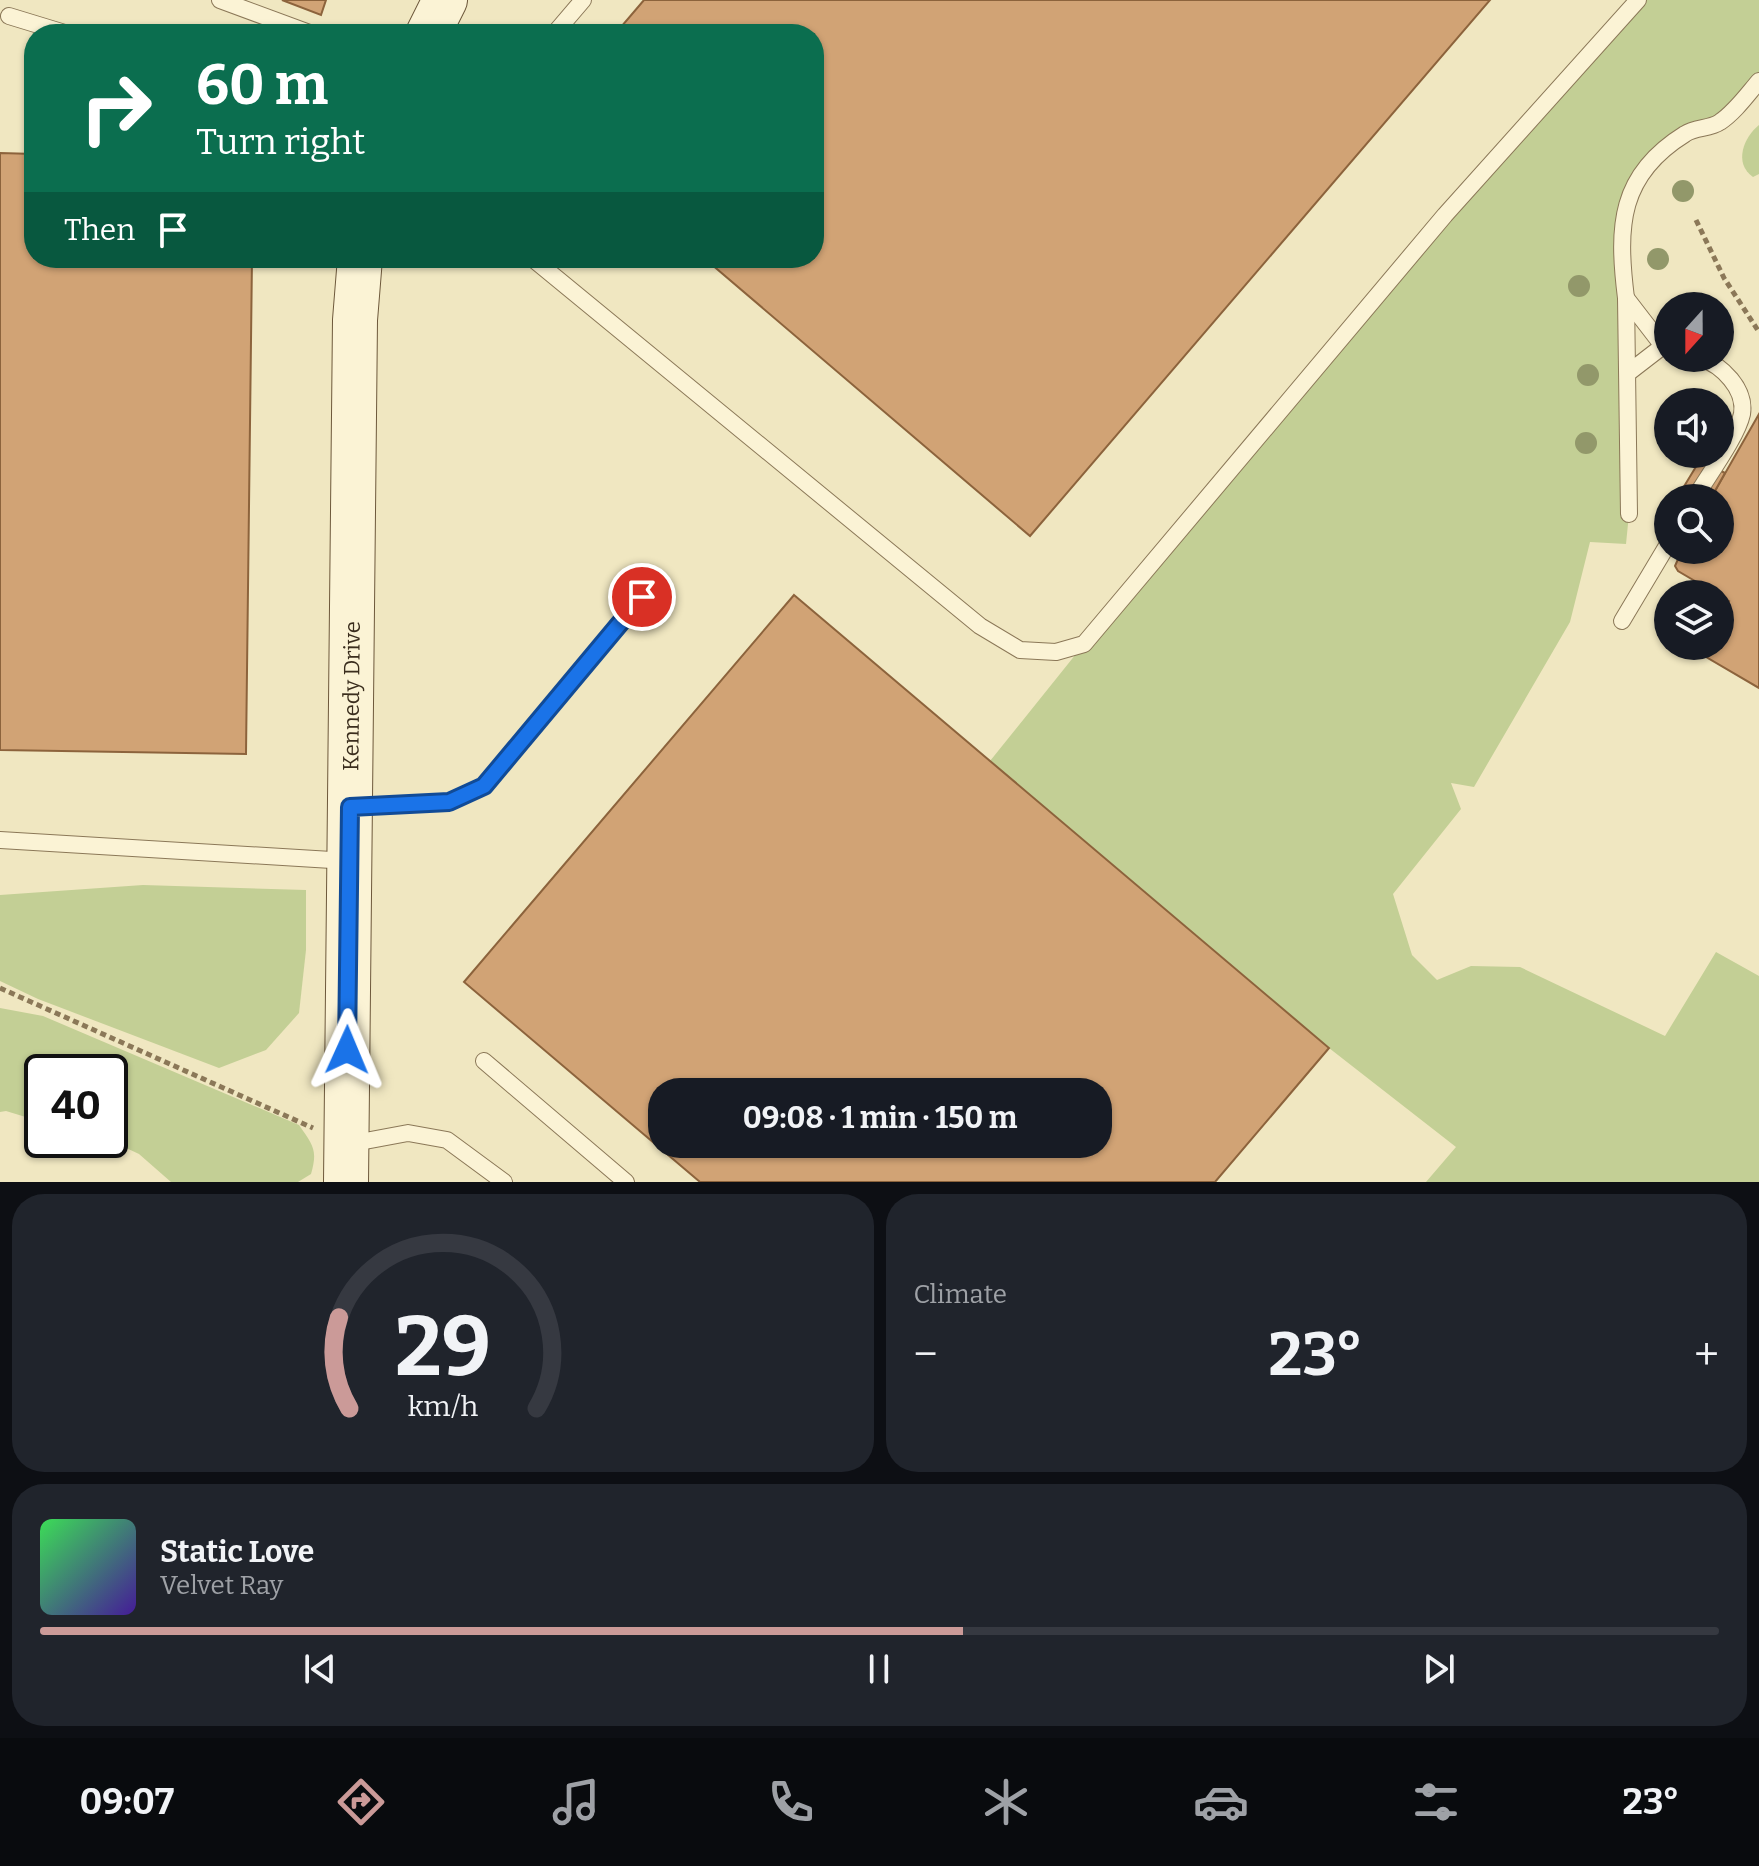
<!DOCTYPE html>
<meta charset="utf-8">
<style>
:root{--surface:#171b24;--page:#20242c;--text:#f1f3f6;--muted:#9ea1a6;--line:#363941;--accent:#cb9a98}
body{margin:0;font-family:Bitter,serif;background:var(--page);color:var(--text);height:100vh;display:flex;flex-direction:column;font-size:30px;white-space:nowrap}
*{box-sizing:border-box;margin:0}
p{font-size:26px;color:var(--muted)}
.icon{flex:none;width:44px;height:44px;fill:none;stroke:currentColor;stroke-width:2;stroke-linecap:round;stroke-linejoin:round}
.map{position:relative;height:1182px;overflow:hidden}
.drawer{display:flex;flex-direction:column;gap:12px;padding:12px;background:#0d0f14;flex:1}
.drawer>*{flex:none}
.guide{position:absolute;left:24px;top:24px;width:800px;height:244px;border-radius:32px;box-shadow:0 2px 6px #0004;background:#0b6e4f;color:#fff;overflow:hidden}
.needle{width:52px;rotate:201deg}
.tools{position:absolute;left:1654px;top:292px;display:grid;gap:16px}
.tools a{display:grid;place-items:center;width:80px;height:80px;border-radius:50%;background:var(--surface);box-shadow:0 2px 6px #0004;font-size:40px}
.speed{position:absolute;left:24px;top:1054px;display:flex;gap:16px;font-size:40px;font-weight:700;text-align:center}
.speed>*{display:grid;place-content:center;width:104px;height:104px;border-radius:50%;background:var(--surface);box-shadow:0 2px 6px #0004;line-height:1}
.speed .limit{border:4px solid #111;border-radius:12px;background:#fff;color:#111}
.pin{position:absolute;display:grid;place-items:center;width:68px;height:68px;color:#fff;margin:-34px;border:4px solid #fff;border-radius:50%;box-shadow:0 2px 8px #0007}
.me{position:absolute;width:88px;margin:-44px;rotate:1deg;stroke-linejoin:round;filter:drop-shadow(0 0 6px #0008)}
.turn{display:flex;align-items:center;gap:28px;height:168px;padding:0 40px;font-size:36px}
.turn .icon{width:104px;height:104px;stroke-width:2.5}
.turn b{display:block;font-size:56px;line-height:68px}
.then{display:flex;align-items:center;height:76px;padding:0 40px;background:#0003;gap:16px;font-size:30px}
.big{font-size:60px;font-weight:700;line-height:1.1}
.drawer .card{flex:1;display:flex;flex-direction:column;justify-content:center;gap:12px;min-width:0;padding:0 28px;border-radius:32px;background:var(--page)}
.drawer .dial{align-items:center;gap:0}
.dial svg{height:208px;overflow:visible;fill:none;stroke:var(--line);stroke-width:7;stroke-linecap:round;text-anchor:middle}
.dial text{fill:var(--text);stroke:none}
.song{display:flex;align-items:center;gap:24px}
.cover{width:96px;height:96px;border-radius:12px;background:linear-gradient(135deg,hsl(130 70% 55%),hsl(260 70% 35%))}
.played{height:8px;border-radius:4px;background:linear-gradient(90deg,var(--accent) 55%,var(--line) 55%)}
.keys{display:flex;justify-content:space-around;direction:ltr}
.heat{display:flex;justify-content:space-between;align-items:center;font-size:44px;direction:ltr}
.drawer .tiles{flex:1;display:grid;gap:12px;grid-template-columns:1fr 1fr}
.card:last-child{grid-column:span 2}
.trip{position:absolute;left:648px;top:1078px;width:464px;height:80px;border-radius:32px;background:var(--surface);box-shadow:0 2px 6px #0004;font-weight:700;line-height:80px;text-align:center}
.dock{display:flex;height:128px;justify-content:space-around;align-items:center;background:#090b0e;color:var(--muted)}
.dock .icon{width:56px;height:56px}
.dock .current{color:var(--accent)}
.dock b{font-size:36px;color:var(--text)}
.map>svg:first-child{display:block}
</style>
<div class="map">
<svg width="1759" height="1182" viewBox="0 0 1759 1182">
<rect width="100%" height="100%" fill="#f0e7c1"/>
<g fill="#c3cf95">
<path d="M1637,0h122v81l-23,25 -49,26 -57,59 -1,323 -3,30 -36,-2 -20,80 -96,165 -23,-4 10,26 -68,85 19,61 25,25 34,-14 49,1 145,69 51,-84 43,24v206h-333l30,-35 -127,-99 -339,-287 94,-117z"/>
<path d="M1759,125v49l-6,3c-20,-14 -9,-40 6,-52z"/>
<path d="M143,885l163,5v60l-7,63 -33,37 -47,18 -181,-69 -38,-18v-86z"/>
<path d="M0,1008l43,8 256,109c14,20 19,25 12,49l-13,8h-127l-32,-28 -30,-14 1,-68h-68v50l-36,-11 -6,1z"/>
</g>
<g fill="#d1a375" stroke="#8c633c" stroke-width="2" fill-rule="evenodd">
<path d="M282,0h44l-5,15z"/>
<path d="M644,0h846l-460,536 -326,-278h110v-224h-199z"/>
<path d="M0,153l34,1v104h218l-6,496 -246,-4z"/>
<path d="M1759,414v274l-58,-34 2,-8h17v-29l9,-16 -51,-30 -3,-5 7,-16h38v-52h-9z"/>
<path d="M1700,460l25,13 -14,25h-34z"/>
<path d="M794,595l535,453 -114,134h-515l-236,-200zM662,1092h436v52h-436z"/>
</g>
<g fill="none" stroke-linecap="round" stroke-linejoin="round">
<defs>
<g id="lane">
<path d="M220,0l92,34"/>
<path d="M9,16l59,18"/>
<path d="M554,34l29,-34"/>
<path d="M532,258l448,368 40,24 36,2 28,-8 361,-429 193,-215"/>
<path d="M1626,298l37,48 5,2"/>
<path d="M1628,373l35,-27"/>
<path d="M1695,498c12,-21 42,-61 47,-84 4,-25 -20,-49 -42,-56"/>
<path d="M1629,514l-3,-216c-9,-72 -7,-123 59,-164 10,-7 25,-5 35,-12 15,-10 27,-27 39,-41"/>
<path d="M1622,621l46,-77"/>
<path d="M351,807l98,-5 35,-16 158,-189"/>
<path d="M0,840l348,21"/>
<path d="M484,1061l142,121"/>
<path d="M349,1144l59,-11 39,7 57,42"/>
</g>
<g id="secondary">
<path d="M428,34l17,-34"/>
<path id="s1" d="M346,1182l9,-862 5,-62"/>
</g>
</defs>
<use href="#lane" stroke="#8b7858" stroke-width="18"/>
<use href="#secondary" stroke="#6d583b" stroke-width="46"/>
<g stroke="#8b7858" stroke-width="5" stroke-dasharray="6 4" stroke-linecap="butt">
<path d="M1696,220l28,58 35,54"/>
<path d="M0,988l313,140"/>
</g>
<use href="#lane" stroke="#fbf3d5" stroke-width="16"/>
<use href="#secondary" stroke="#fbf3d5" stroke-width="44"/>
</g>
<g fill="#92986a">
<circle cx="1683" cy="191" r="11"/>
<circle cx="1658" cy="259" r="11"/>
<circle cx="1579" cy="286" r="11"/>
<circle cx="1588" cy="375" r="11"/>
<circle cx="1586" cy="443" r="11"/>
</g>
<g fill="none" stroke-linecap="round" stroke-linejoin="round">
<defs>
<path id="route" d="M347,1050l3,-243 99,-5 35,-16 158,-189"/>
</defs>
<use href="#route" stroke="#114b97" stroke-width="20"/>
<use href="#route" stroke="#1a73e8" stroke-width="14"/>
</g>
<g text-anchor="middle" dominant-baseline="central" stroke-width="8" stroke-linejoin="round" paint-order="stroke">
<g font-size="22" fill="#3a2d1d" stroke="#f7f0d1">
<text stroke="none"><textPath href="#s1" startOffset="486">Kennedy Drive</textPath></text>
</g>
</g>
</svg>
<div class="tools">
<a><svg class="needle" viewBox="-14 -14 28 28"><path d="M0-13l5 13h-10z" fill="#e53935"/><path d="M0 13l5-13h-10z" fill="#9ea1a6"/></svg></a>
<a><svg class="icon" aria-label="sound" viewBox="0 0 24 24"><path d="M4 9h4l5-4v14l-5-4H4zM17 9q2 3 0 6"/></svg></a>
<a><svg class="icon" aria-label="search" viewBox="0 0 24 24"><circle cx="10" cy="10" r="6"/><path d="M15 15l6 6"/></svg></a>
<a><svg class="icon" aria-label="layers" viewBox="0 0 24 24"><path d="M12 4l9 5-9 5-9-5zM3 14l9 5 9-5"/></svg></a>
</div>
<div class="speed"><div class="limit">40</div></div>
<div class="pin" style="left:642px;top:597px;background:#d93025"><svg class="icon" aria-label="arrive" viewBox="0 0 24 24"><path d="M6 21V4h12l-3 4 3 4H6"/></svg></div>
<svg class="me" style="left:347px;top:1050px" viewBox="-20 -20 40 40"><path d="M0-17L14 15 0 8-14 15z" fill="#1a73e8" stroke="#fff" stroke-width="4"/></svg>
<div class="trip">09:08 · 1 min · 150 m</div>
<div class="guide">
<div class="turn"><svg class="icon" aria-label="right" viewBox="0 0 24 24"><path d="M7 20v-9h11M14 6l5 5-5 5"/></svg><div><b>60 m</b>Turn right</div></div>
<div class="then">Then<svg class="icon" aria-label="arrive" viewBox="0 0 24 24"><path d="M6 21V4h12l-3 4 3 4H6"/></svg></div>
</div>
</div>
<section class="drawer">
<div class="tiles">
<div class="card dial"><svg viewBox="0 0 100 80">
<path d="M14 69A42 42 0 1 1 86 69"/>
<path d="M14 69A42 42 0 0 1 10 34" stroke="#cb9a98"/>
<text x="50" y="56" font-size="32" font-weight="700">29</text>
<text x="50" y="72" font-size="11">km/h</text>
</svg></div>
<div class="card"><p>Climate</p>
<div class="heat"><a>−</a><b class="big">23°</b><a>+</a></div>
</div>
<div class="card">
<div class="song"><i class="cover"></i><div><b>Static Love</b><p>Velvet Ray</p></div></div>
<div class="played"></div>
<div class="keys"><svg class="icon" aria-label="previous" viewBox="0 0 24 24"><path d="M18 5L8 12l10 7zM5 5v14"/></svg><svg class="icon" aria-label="pause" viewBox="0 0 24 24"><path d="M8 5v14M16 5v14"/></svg><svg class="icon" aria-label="next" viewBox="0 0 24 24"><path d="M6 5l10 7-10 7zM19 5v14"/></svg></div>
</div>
</div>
</section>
<nav class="dock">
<b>09:07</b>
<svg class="icon current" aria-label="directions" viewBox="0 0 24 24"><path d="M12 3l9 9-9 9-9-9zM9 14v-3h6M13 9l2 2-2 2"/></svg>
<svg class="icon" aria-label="music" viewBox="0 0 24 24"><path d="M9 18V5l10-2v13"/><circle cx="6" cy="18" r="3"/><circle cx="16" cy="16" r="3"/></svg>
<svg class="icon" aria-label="phone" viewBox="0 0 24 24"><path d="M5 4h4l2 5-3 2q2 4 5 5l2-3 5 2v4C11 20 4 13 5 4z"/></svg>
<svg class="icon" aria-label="climate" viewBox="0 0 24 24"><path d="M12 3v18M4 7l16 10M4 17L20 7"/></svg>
<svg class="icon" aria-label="car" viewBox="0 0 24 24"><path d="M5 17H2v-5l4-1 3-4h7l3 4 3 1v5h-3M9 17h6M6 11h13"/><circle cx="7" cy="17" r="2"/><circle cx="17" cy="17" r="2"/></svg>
<svg class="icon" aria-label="filters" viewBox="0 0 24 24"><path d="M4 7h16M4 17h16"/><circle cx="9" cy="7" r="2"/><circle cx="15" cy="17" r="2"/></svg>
<b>23°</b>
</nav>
